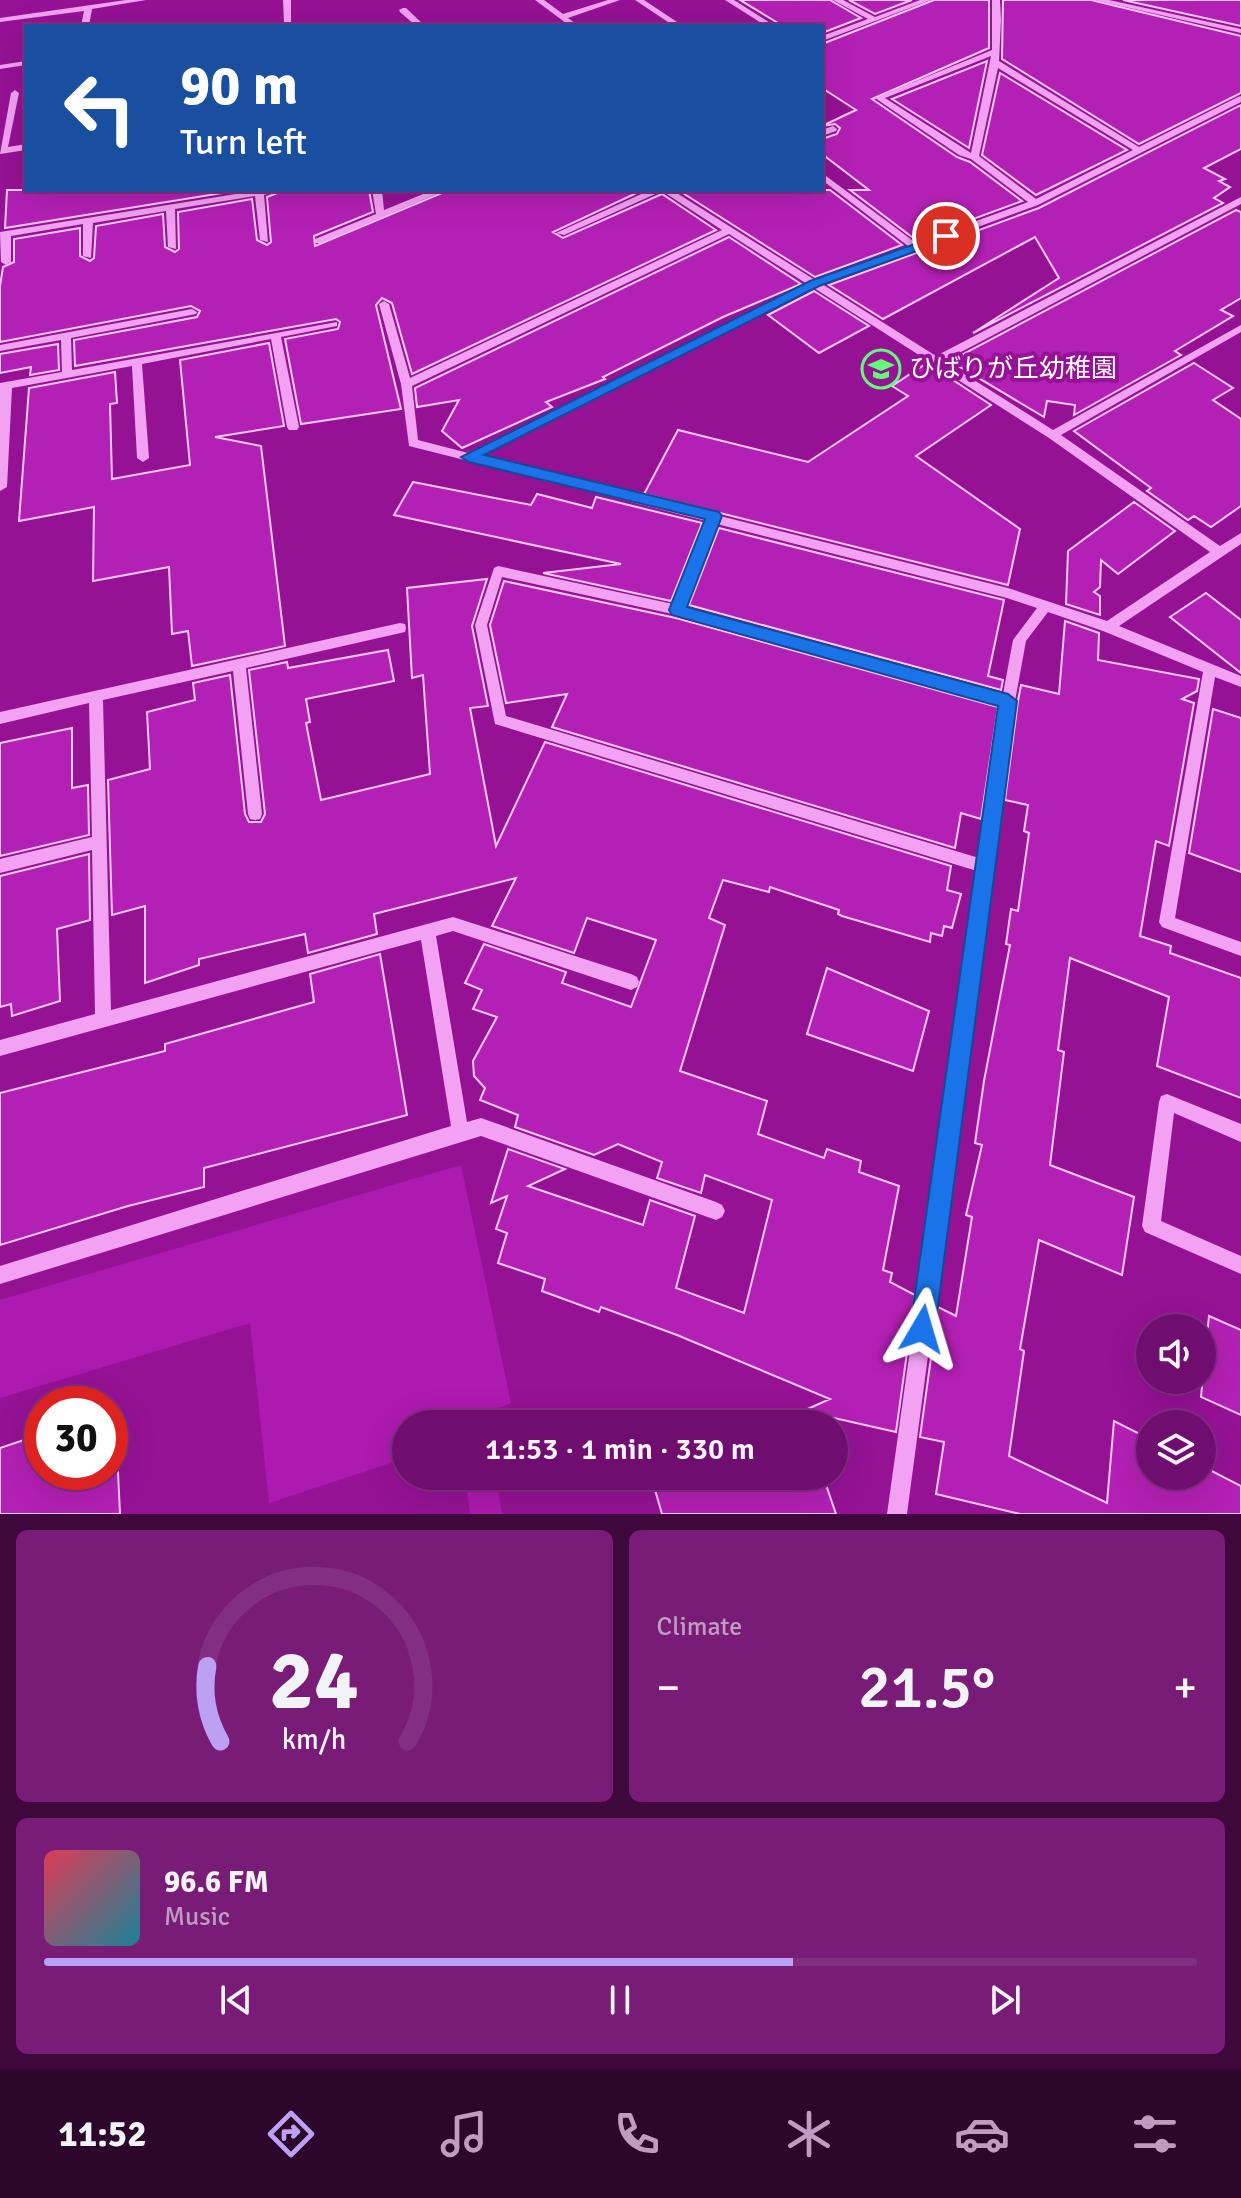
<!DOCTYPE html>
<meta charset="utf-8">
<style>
:root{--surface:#700e6f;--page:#781c77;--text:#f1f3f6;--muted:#c09cc3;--line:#822e82;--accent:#bca0f2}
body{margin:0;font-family:Signika,"Noto Sans JP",sans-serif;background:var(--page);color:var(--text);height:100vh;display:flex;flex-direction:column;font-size:30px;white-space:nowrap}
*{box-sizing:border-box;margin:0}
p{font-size:26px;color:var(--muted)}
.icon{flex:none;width:44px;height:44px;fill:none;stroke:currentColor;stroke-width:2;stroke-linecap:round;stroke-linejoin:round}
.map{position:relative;height:1514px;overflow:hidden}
.side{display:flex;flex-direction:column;gap:16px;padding:16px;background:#3e083d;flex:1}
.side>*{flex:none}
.guide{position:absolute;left:24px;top:24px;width:800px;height:168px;border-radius:0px;box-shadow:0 8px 32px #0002,0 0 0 2px var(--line);background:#1a4fa0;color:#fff;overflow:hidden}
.fabs{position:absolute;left:1136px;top:1314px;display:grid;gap:16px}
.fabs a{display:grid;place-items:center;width:80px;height:80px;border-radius:50%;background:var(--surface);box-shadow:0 8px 32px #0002,0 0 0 2px var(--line);font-size:40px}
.speed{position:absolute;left:24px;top:1386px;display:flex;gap:16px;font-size:40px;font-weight:700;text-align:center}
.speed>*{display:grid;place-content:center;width:104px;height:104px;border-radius:50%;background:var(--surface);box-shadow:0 8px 32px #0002,0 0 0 2px var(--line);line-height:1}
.speed .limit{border:12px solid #d22;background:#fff;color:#111}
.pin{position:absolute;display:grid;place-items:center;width:68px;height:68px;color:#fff;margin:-34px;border:4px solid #fff;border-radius:50%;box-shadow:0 2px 8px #0007}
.me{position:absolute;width:88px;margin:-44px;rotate:7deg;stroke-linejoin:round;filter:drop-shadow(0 0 6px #0008)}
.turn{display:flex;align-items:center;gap:28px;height:168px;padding:0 24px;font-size:36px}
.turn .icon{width:104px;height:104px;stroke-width:2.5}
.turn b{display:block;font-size:56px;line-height:68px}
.big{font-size:60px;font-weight:600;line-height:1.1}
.side .card{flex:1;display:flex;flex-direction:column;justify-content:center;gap:12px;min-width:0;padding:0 28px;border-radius:12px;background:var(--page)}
.side .dial{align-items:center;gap:0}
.dial svg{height:208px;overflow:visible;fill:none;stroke:var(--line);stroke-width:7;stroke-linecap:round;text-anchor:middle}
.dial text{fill:var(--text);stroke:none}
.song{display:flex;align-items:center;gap:24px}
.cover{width:96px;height:96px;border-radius:12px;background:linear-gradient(135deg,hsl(350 70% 55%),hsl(190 70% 35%))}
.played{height:8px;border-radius:4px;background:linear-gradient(90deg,var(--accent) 65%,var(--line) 65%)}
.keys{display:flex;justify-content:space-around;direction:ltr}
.heat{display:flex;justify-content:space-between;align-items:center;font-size:44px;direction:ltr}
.side .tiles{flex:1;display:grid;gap:16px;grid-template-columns:1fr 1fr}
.card:last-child{grid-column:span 2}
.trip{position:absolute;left:392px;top:1410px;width:456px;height:80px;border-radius:40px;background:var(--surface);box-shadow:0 8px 32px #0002,0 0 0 2px var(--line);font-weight:600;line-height:80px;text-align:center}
.menu{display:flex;height:128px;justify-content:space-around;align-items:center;background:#2d062c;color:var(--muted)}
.menu .icon{width:56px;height:56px}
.menu .current{color:var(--accent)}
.menu b{font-size:36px;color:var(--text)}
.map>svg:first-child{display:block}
</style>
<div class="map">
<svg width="1241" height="1514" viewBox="0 0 1241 1514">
<rect width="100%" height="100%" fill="#951294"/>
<g fill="#ad1aaf">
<path d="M461,1165l50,238 -26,10 1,11h-80v34l-137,45 -19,-180 -250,75v-98z"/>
<path d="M465,1476h31l6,38h-32z"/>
</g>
<g fill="#b320b4" stroke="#fcc8fd" stroke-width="2">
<path d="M740,0h90l31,18 -39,15v-7h-39z"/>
<path d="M849,0h63l-37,14z"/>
<path d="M934,0h55v48l-117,51 85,58 13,5 52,39 -106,39 -66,-50h19l-47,-36v-15l15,-5 3,-6 -5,-4 -13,2 34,-16 -34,-22v-44z"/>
<path d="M1003,0h88l150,36v57l-102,51 -137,-85z"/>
<path d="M1123,0h118v26z"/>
<path d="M987,61l-18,87 -77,-49z"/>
<path d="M1000,73l127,77 -91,45 -54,-40z"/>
<path d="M1241,105v44l-37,19 21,11 -6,2 11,6 -16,11 9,5 -250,130 86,-55 -24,-41 -152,82 -54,-34 210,-77z"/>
<path d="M7,190h234l-236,38z"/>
<path d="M285,190h84l4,22 -59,24 1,10 134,-56h194l-90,42 10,6 99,-44 54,36 -304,144 -20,-71 -10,-5 -6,7 25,104 -100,15 -16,-85 53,-10 2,-7 -4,-3 -261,47 -1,-26 123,-23 3,-6 -9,-5 -191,36v-56l3,-19 11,-5v-23l66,-11v28l10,5 4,-3 2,-32 67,-12 2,33 10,5 4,-3 -1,-37 74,-13 5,41 10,5 4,-3 -4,-45z"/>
<path d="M678,190h152l72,55 -87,32z"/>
<path d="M1236,210l5,2v86l-20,12 12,6 -58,35 6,4 -107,60 1,-10 -28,-4 -3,16 -94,-56z"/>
<path d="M729,237l72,47 -78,33 -120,60 2,2 -59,23 6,5 -90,41 -20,-17 17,-31 -42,7 -2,-19z"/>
<path d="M814,291l55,35 -50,27 -51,-38z"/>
<path d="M269,343l15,83 -69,11 46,9 24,200 -93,20 -4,-35 -16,3 -3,-67 -76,14 1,-74 -75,14 10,-133 86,-16 2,31 -7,1 2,75 78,-14 -10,-105z"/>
<path d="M58,344l1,26 -29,5 1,-8 -31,6v-19z"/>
<path d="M927,363l64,42 -75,51 104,73 -12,56 -364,-91 34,-64 130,32 100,-66 -16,-10z"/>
<path d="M1194,363l39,25 -20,12 28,19v87l-30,21 -17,-11 -6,4 -41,-29 4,-3 -77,-57z"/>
<path d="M413,482l118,23 6,-11 55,14 4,-11 106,26 -31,78 -128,-28 78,-9 -227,-49z"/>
<path d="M1134,502l41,29 -57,43 -17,-14 -1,27 -6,5 6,4v19l-34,-11 2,-53z"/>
<path d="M719,528l285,72 -16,76 15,4 -2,10 -312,-85z"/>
<path d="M487,579l-15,47 16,80 -18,2 26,138 49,-104 406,124 -4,24 14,4 -9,34 -8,-2 -2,10 -11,-3 -1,9 -88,-26 -4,-2 1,-4 -69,-23 -1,5 -46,-12 -14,38 16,7 -45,146 87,30 -9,33 66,24 3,-9 34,12 -2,11 40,14 -16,84 9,3 -2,9 25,13 -19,137 -93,-21 27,-12 -153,-64 -76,-28 -2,5 -57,-21 3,-12 -47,-16 9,-30 -11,-4 11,-33 -16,7 17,-54 57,20 -37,17 115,39 7,-25 45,16 -19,72 68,25 28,-113 -67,-25 -4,18 -44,-15 5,-16 -44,-18 -24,11 -79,-28 3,-12 -38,-15 5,-12 -11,-12 -1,-15 24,-44 -24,-8 9,-19 -17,-7 19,-39 82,28 -4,11 69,24 25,-67 -69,-22 -13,35 -82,-27 24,-48 -142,36 3,20 -69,19 -3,-19 -106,25v6l-54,18v-77l-33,9 -4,-135 42,-11 -3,-57 48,-12 -2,-17 37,-8 15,139 4,8h12l4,-8 -16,-144 38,-8 1,6 100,-18 6,31 -88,18 4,23 -4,1 15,77 109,-26 -7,-99 -11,3 -5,-90z"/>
<path d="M504,581l172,37 322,89 -17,112 -20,-6 -6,35 -403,-121 15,-33 -61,9 -16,-78z"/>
<path d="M1206,593l35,27v53l-71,-56z"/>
<path d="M1065,621l34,12 -1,27 101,19 -2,12 -15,8 12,4 -25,143 -13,-5 -16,95 31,10 -1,7 71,25v120l-84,-32 12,-69 -99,-39 -12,92 6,2 -14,113 84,32 -12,78 -83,-35 -19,109 4,2 -15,105 98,47 7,-82 36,18v37h52v-10l39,20v28h-221l-84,-20 8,-52 -24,-5 18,-130 18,9 16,-99 -6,-2 16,-70 -7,-2 9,-62 26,-136 -4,-1 5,-35 7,2 11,-78 -5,-2 4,-26 -23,-5 13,-99 3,-16 38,9z"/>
<path d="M1213,709l28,9v154l-52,-19z"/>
<path d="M72,728v60l16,-3 1,50 -89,21v-113z"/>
<path d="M89,854l1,66 -33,9 3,72 -48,15 -1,-12 -11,3v-131z"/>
<path d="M380,954l27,161 -203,53v19l-76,19 -128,39v-152l165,-42v-7l149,-42 -4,-28z"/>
<path d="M827,968l102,43 -16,60 -106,-37z"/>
<path d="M1209,1316l32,14v85l-40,-18z"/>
<path d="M42,1434v38h76l2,42h-120v-66z"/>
<path d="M651,1476h172l13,38h-174z"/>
</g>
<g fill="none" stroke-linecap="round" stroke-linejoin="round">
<g fill="#f2a1f3" fill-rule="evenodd">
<path d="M126,0h20l-54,9 -3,17h-8l3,-15 -84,11v-4z"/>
<path d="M283,0h8v26h-13l6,-3z"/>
<path d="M535,0h9l19,14 45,-14h12l-52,18 11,8h-9z"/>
<path d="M635,0h9l39,26h-9z"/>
<path d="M725,0h9l41,26h-9z"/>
<path d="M833,0h10l32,17 45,-17h11l-109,41v-5l46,-17z"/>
<path d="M992,0h8l1,20 -2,41 140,86 99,-50 3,-1v6l-203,103 -216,79 114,72 305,-159v7l-297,157 109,69 188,-105v7l-180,103 159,111 21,-13v11l-122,82 122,50v11l-26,-10 -40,241 66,24v14l-79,-29 -3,-5 44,-250 -100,-41 -55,-19 -22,29 -11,60 -108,813h-20l90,-643 -482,-147 -20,-99 19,-57 4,-2 175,38 33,-83 -297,-75 -8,-62 -22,-80 5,-3 5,3 21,74 312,-148 -60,-39 -98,44 -8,-2 94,-43h22l143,90 93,-34 -86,-66v-7l94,70 112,-41 -57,-43 -12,-4 -84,-57 117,-48zM991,56l-20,97 -86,-55zM998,68l135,82 -97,49 -57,-43zM729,234l78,50 -339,169 -50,-13 -6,-54zM814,288l235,150 161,114 -103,69 -99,-33 -288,-72 -6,-4 -4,1 -229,-57zM717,524l290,74 30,10 -24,32 -10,54 -318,-87zM502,577l175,38 324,90 -22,153 -473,-142 -19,-91z"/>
<path d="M1094,0h15l132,29v4z"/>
<path d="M403,8h3l19,18h-9l-16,-14 -1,-2z"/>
<path d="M26,61v4l-26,4v-4z"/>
<path d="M15,90l4,3 -11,54 18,-3v6l-26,4 11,-61z"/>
<path d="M833,126l4,3 -1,2 -14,5v-6z"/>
<path d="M260,190h22l-18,5 4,47 -8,-2 -5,-44 -80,13 1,40 -8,-2 -2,-36 -73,12 -2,35 -8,-2v-32l-72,12v26l-5,3 -5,-3 -1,-30z"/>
<path d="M372,190h10l2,20 49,-20h13l-125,53h-6v-4l61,-25z"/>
<path d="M192,309l5,3 -1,2 -125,24 1,32 265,-48v4l-56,11 18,90 -2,3h-8l-2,-3 -16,-88 -129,25 7,94 -6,4 -6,-4 -5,-92 -120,22 -5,99 -7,4v-108l62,-11 -1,-32 -61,11v-6z"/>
<path d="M400,623l5,1 1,4 -1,4 -159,36 16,146 -2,5 -5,1 -5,-1 -2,-5 -15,-143 -130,29 8,310 342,-93 178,57 6,3 2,5 -2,5 -6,3 -178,-59 -17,5 31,186 14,-4 235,84 6,3 3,6 -3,6 -6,3 -235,-84 -481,148v-18l451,-140 -30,-186 -421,116v-16l95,-26 -3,-164 -92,23v-14l92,-22 -3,-134 -89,21v-12z"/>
<path d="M1167,1094l74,30v18l-67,-29 -13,108 80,35v18l-96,-42 -3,-6 17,-124 2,-6z"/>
</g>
</g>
<path fill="#1a73e8" stroke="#114b97" stroke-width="2" d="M946,233l6,3 -2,3 -131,47 -335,169 235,57 3,4 -35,91 321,87 9,7 -82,628 -4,9 -9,3 -8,-3 -4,-9 88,-623 -326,-91 -3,-5 36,-91 -236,-57 -8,-5 349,-176z"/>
<defs>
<symbol id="school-ring" viewBox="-11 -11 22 22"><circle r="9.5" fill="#951294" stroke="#62ff7a" stroke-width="1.5"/><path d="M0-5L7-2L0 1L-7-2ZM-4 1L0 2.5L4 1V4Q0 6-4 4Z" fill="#62ff7a"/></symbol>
</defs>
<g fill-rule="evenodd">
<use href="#school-ring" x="859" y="347" width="44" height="44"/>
</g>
<g text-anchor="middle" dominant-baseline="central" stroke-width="8" stroke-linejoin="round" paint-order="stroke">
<g font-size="26" fill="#fff" stroke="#951294" text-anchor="start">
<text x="909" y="369">ひばりが丘幼稚園</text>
</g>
</g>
</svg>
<div class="fabs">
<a><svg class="icon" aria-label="sound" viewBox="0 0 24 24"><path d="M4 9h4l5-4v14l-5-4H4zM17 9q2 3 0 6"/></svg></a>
<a><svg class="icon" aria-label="layers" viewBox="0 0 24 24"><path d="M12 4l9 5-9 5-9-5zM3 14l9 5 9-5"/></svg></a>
</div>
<div class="speed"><div class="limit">30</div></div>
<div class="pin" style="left:946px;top:236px;background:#d93025"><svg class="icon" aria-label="arrive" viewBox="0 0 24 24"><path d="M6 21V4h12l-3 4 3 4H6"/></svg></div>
<svg class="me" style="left:922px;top:1329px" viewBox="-20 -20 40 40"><path d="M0-17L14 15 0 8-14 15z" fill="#1a73e8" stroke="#fff" stroke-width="4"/></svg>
<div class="trip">11:53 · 1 min · 330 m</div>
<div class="guide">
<div class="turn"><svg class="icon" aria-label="left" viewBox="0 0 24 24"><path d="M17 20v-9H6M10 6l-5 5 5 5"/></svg><div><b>90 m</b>Turn left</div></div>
</div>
</div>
<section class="side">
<div class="tiles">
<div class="card dial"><svg viewBox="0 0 100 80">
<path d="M14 69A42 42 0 1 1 86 69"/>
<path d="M14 69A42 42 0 0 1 9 40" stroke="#bca0f2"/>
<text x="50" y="56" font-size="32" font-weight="700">24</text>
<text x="50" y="72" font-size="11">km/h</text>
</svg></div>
<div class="card"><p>Climate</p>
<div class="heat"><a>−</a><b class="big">21.5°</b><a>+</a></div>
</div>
<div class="card">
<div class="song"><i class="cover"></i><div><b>96.6 FM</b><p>Music</p></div></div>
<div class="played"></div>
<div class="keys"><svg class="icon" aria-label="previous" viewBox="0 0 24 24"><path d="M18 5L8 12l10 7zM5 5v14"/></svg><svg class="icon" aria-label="pause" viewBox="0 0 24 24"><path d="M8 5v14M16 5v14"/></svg><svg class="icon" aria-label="next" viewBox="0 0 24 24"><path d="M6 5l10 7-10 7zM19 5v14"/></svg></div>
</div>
</div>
</section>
<nav class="menu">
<b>11:52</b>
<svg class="icon current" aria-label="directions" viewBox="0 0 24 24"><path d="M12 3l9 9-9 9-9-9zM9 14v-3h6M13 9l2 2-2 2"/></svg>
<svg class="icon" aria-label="music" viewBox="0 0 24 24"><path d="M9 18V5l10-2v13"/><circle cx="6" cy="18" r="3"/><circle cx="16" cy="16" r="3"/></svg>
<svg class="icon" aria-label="phone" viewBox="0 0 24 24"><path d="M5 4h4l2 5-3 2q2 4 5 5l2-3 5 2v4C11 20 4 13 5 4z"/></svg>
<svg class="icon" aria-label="climate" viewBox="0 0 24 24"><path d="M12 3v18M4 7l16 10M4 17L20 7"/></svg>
<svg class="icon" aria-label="car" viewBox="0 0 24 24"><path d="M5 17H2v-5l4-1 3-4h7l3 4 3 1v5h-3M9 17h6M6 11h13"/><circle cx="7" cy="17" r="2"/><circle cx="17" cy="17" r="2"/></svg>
<svg class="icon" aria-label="filters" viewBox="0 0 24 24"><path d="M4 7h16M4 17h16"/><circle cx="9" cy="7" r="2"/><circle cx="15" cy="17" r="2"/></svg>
</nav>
